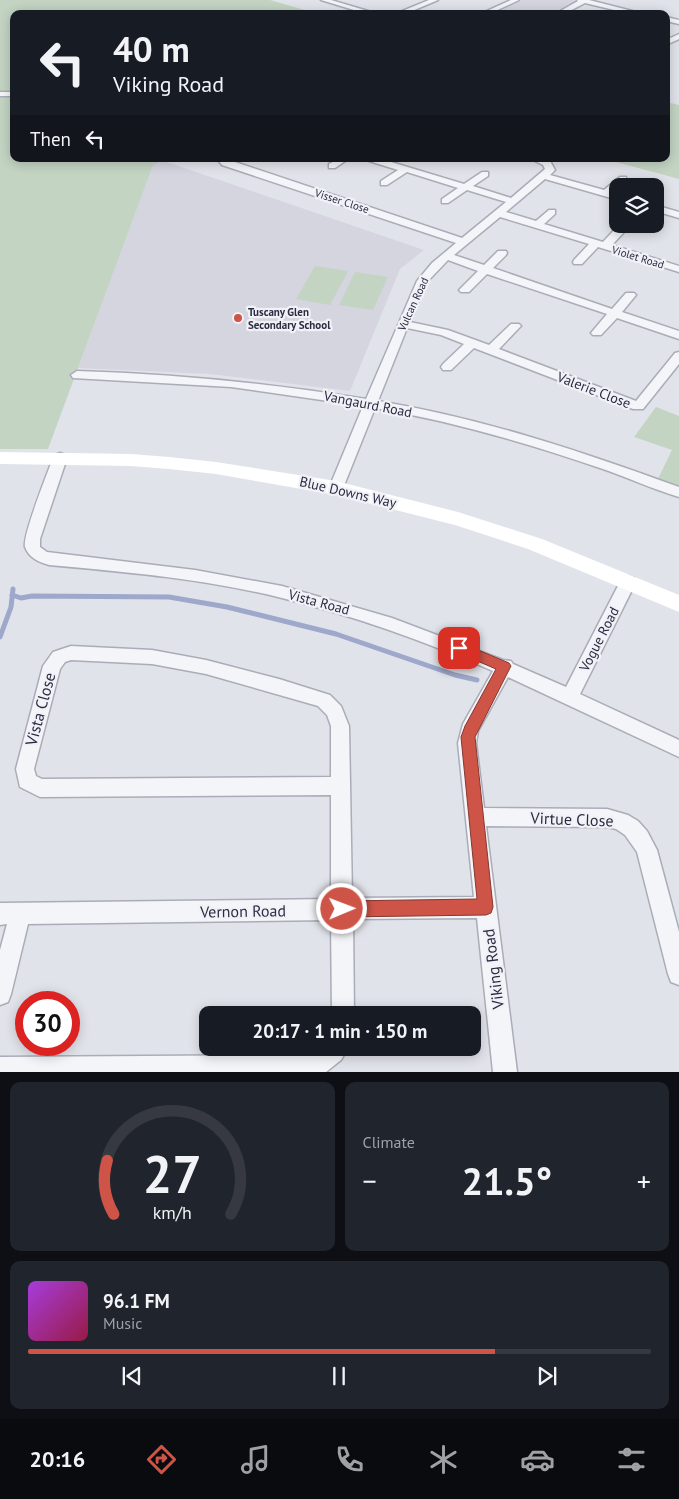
<!DOCTYPE html>
<meta charset="utf-8">
<style>
:root{--surface:#171b24;--page:#20242c;--text:#f1f3f6;--muted:#9ea1a6;--line:#363941;--accent:#ce5447}
body{margin:0;font-family:"PT Sans",sans-serif;background:var(--page);color:var(--text);height:100vh;display:flex;flex-direction:column;font-size:19px;white-space:nowrap}
*{box-sizing:border-box;margin:0}
p{font-size:16px;color:var(--muted)}
.icon{flex:none;width:28px;height:28px;fill:none;stroke:currentColor;stroke-width:2;stroke-linecap:round;stroke-linejoin:round}
.map{position:relative;height:1072px;overflow:hidden}
.details{display:flex;flex-direction:column;gap:10px;padding:10px;background:#0d0f14;flex:1}
.details>*{flex:none}
.banner{position:absolute;left:10px;top:10px;width:660px;height:152px;border-radius:10px;box-shadow:0 2px 12px #0003;background:#171b24;color:var(--text);overflow:hidden}
.tools{position:absolute;left:609px;top:178px;display:grid;gap:10px}
.tools a{display:grid;place-items:center;width:55px;height:55px;border-radius:10px;background:var(--surface);box-shadow:0 2px 12px #0003;font-size:25px}
.speed{position:absolute;left:15px;top:991px;display:flex;gap:10px;font-size:25px;font-weight:700;text-align:center}
.speed>*{display:grid;place-content:center;width:65px;height:65px;border-radius:50%;background:var(--surface);box-shadow:0 2px 12px #0003;line-height:1}
.speed .limit{border:8px solid #d22;background:#fff;color:#111}
.pin{position:absolute;display:grid;place-items:center;width:42px;height:42px;color:#fff;margin:-21px;border-radius:10px;box-shadow:0 2px 8px #0006}
.me{position:absolute;width:55px;margin:-28px;rotate:89deg;stroke-linejoin:round;filter:drop-shadow(0 0 4px #0008)}
.turn{display:flex;align-items:center;gap:18px;height:105px;padding:0 20px;font-size:22px}
.turn .icon{width:65px;height:65px;stroke-width:2.5}
.turn b{display:block;font-size:35px;line-height:42px}
.then{display:flex;align-items:center;height:48px;padding:0 20px;background:#0003;gap:10px;font-size:19px}
.big{font-size:38px;font-weight:600;line-height:1.1}
.details .tile{flex:1;display:flex;flex-direction:column;justify-content:center;gap:8px;min-width:0;padding:0 18px;border-radius:10px;background:var(--page)}
.details .dial{align-items:center;gap:0}
.dial svg{height:130px;overflow:visible;fill:none;stroke:var(--line);stroke-width:7;stroke-linecap:round;text-anchor:middle}
.dial text{fill:var(--text);stroke:none}
.song{display:flex;align-items:center;gap:15px}
.cover{width:60px;height:60px;border-radius:8px;background:linear-gradient(135deg,hsl(280 70% 55%),hsl(340 70% 35%))}
.played{height:5px;border-radius:2px;background:linear-gradient(90deg,var(--accent) 75%,var(--line) 75%)}
.keys{display:flex;justify-content:space-around;direction:ltr}
.heat{display:flex;justify-content:space-between;align-items:center;font-size:28px;direction:ltr}
.details .tiles{flex:1;display:grid;gap:10px;grid-template-columns:1fr 1fr}
.tile:last-child{grid-column:span 2}
.trip{position:absolute;left:199px;top:1006px;width:282px;height:50px;border-radius:10px;background:var(--surface);box-shadow:0 2px 12px #0003;font-weight:600;line-height:50px;text-align:center}
.tabs{display:flex;height:80px;justify-content:space-around;align-items:center;background:#090b0e;color:var(--muted)}
.tabs .icon{width:35px;height:35px}
.tabs .selected{color:var(--accent)}
.tabs b{font-size:22px;color:var(--text)}
.map>svg:first-child{display:block}
</style>
<div class="map">
<svg width="679" height="1072" viewBox="0 0 679 1072">
<rect width="100%" height="100%" fill="#e1e3ea"/>
<g fill="#d4d5df">
<path d="M522,0h50l5,1 -26,13 -59,-1z"/>
<path d="M161,160l263,90 -24,19 -50,122 -140,-17 -132,-6 75,-204z"/>
</g>
<g fill="#c3d4c3">
<path d="M0,0h270l49,14h-305v145h151l-12,6 -105,284h-48z"/>
<path d="M666,102l13,3v74l-74,-20h61z"/>
<path d="M315,266l33,5 -18,34 -34,-6z"/>
<path d="M355,272l33,5 -15,33 -34,-5z"/>
<path d="M656,407l23,9v71l-21,-8 14,-29 -38,-13z"/>
</g>
<g fill="none" stroke-linecap="round" stroke-linejoin="round">
<g stroke="#9da8ca" stroke-width="5">
<path d="M12,595l9,3 11,-2 137,1 58,10 109,27 119,41 22,5"/>
<path d="M0,637l11,-30 2,-18"/>
</g>
<defs>
<g id="street">
<path d="M321,0h10l47,14h-11z"/>
<path d="M429,0h9l-33,14h-10z"/>
<path d="M511,0h8l-30,14h-9z"/>
<path d="M577,0h12l55,14h-13l-46,-11 -21,11h-9l23,-13z"/>
<path d="M666,17l13,3v4l-13,-3z"/>
<path d="M679,34v5l-13,6v-5z"/>
<rect x="0" y="92" width="14" height="4"/>
<path d="M217,159h9l236,79 44,-36 -39,-12 -19,13h-6v-4l16,-11 -51,-16 -20,13h-6v-4l17,-11 -29,-9 -1,-2h13l83,25 18,-12h6v4l-15,10 38,12 34,-29 -2,-4 -12,-6 19,2 5,9 -5,5 54,15 16,-13h6v4l-8,5 -6,6 6,2v6l-73,-21 -39,33 30,9 13,-11h6v4l-11,10 59,18 14,-15h8v4l-13,14 67,21v6l-81,-25 -16,17h-8l-1,-2 1,-2 15,-16 -89,-27 -46,38 30,10 14,-14h8l1,2 -1,2 -13,13 119,41 14,-16h8l2,2 -14,17 57,19v8l-62,-21 -16,17h-8l-2,-2 16,-19 -120,-40 -18,18h-8l-2,-2 19,-19 -30,-11 -21,22 -17,40 38,8 41,15 22,-21h8l2,2 -2,2 -20,21 137,52 39,-48 4,-1v12l-36,45h-10l-159,-61 -23,22h-8l-2,-3 2,-3 21,-20 -23,-9 -34,-7 -29,73c103,17 203,50 301,86v10c-27,-8 -52,-20 -79,-29 -73,-25 -149,-47 -225,-60l-32,80 -2,3h-10l-2,-3 34,-82 -132,-19 -158,-9 -2,-3 6,-4c97,3 193,12 289,28l51,-118 15,-18 24,-20 -234,-78z"/>
<path d="M338,159h10l-13,9h-6v-4z"/>
<path d="M655,205l24,7v6l-24,-7z"/>
<path d="M60,453l5,2 2,3 -27,81v8l7,5 148,18 87,16 110,32 111,42 8,1 2,3 53,23 56,-109 6,-2 6,2 2,4 -56,112 99,46v17l-171,-80 -30,54 -2,12 8,65 123,1 21,6 10,6 9,10 10,19 22,82v53l-8,-3 -3,-8 -31,-122 -12,-17 -9,-6 -9,-2 -121,-1 31,246h-24l-16,-154 -124,1 1,96h-22l-1,-95 -303,4 -17,70 -3,8 -8,3v-55l7,-26 -7,1v-22l331,-4v-104l-291,2 -20,-10 -4,-18 27,-103 10,-14 18,-6 81,4 54,10 73,19 51,16 11,11 8,20 3,172 122,-1 -16,-154 5,-19 30,-53c-68,-30 -139,-55 -211,-73 -76,-19 -155,-26 -233,-33 -10,-3 -20,-7 -24,-18 -3,-11 23,-75 28,-89l2,-3zM71,660l81,4 54,10 112,32 9,9 4,11v51l-289,2 -6,-3 -2,-7 26,-100 5,-7z"/>
<path d="M321,1048h27l-7,12 -15,12h-326v-15l302,-2 11,-2z"/>
</g>
</defs>
<use href="#street" stroke="#aaacb8" stroke-width="3"/>
<use href="#street" fill="#f4f5f8" fill-rule="evenodd"/>
<path fill="#fff" fill-rule="evenodd" d="M0,452l131,2 38,3 47,5 120,19 122,31 84,27 137,56v17l-151,-63 -73,-24 -119,-30 -120,-21 -47,-5 -38,-3 -131,-2z"/>
</g>
<path fill="#ce5447" stroke="#86372e" d="M459,642l50,21 2,3 -36,71 18,170 -2,6 -5,2 -144,2 -6,-2 -2,-6 2,-5 6,-3 135,-2 -16,-162 4,-11 31,-57 -42,-18 -2,-3 2,-4z"/>
<circle fill="#ce5447" stroke="#f1f2f7" stroke-width="2" cx="238" cy="318" r="5"/>
<g text-anchor="middle" dominant-baseline="central" stroke-width="4.5" stroke-linejoin="round" paint-order="stroke">
<g font-size="11" fill="#2a2d42" stroke="#f1f2f7">
<text transform="translate(342 201) rotate(18)">Visser Close</text>
<text transform="translate(638 257) rotate(17)">Violet Road</text>
<text transform="translate(413 304) rotate(-65)">Vulcan Road</text>
</g>
<g font-size="11" font-weight="bold" fill="#2a2d42" stroke="#f1f2f7" text-anchor="start">
<text x="248" y="312">Tuscany Glen<tspan x="248" dy="13">Secondary School</tspan></text>
</g>
<g font-size="14" fill="#2a2d42" stroke="#f1f2f7">
<text transform="translate(594 390) rotate(21)">Valerie Close</text>
<text transform="translate(368 404) rotate(11)">Vangaurd Road</text>
<text transform="translate(348 492) rotate(13)">Blue Downs Way</text>
<text transform="translate(319 602) rotate(15)">Vista Road</text>
<text transform="translate(599 639) rotate(-63)">Vogue Road</text>
</g>
<g font-size="16" fill="#2a2d42" stroke="#f1f2f7">
<text transform="translate(40 709) rotate(-75)">Vista Close</text>
<text transform="translate(572 819) rotate(2)">Virtue Close</text>
<text transform="translate(243 911) rotate(-1)">Vernon Road</text>
<text transform="translate(493 969) rotate(-97)">Viking Road</text>
</g>
</g>
</svg>
<div class="tools">
<a><svg class="icon" aria-label="layers" viewBox="0 0 24 24"><path d="M12 4l9 5-9 5-9-5zM3 14l9 5 9-5"/></svg></a>
</div>
<div class="speed"><div class="limit">30</div></div>
<div class="pin" style="left:459px;top:648px;background:#d93025"><svg class="icon" aria-label="arrive" viewBox="0 0 24 24"><path d="M6 21V4h12l-3 4 3 4H6"/></svg></div>
<svg class="me" style="left:342px;top:909px" viewBox="-20 -20 40 40"><circle r="17" fill="#ce5447" stroke="#fff" stroke-width="3"/><path d="M0-11L8 9 0 5-8 9z" fill="#fff"/></svg>
<div class="trip">20:17 · 1 min · 150 m</div>
<div class="banner">
<div class="turn"><svg class="icon" aria-label="left" viewBox="0 0 24 24"><path d="M17 20v-9H6M10 6l-5 5 5 5"/></svg><div><b>40 m</b>Viking Road</div></div>
<div class="then">Then<svg class="icon" aria-label="left" viewBox="0 0 24 24"><path d="M17 20v-9H6M10 6l-5 5 5 5"/></svg></div>
</div>
</div>
<section class="details">
<div class="tiles">
<div class="tile dial"><svg viewBox="0 0 100 80">
<path d="M14 69A42 42 0 1 1 86 69"/>
<path d="M14 69A42 42 0 0 1 10 36" stroke="#ce5447"/>
<text x="50" y="56" font-size="32" font-weight="700">27</text>
<text x="50" y="72" font-size="11">km/h</text>
</svg></div>
<div class="tile"><p>Climate</p>
<div class="heat"><a>−</a><b class="big">21.5°</b><a>+</a></div>
</div>
<div class="tile">
<div class="song"><i class="cover"></i><div><b>96.1 FM</b><p>Music</p></div></div>
<div class="played"></div>
<div class="keys"><svg class="icon" aria-label="previous" viewBox="0 0 24 24"><path d="M18 5L8 12l10 7zM5 5v14"/></svg><svg class="icon" aria-label="pause" viewBox="0 0 24 24"><path d="M8 5v14M16 5v14"/></svg><svg class="icon" aria-label="next" viewBox="0 0 24 24"><path d="M6 5l10 7-10 7zM19 5v14"/></svg></div>
</div>
</div>
</section>
<nav class="tabs">
<b>20:16</b>
<svg class="icon selected" aria-label="directions" viewBox="0 0 24 24"><path d="M12 3l9 9-9 9-9-9zM9 14v-3h6M13 9l2 2-2 2"/></svg>
<svg class="icon" aria-label="music" viewBox="0 0 24 24"><path d="M9 18V5l10-2v13"/><circle cx="6" cy="18" r="3"/><circle cx="16" cy="16" r="3"/></svg>
<svg class="icon" aria-label="phone" viewBox="0 0 24 24"><path d="M5 4h4l2 5-3 2q2 4 5 5l2-3 5 2v4C11 20 4 13 5 4z"/></svg>
<svg class="icon" aria-label="climate" viewBox="0 0 24 24"><path d="M12 3v18M4 7l16 10M4 17L20 7"/></svg>
<svg class="icon" aria-label="car" viewBox="0 0 24 24"><path d="M5 17H2v-5l4-1 3-4h7l3 4 3 1v5h-3M9 17h6M6 11h13"/><circle cx="7" cy="17" r="2"/><circle cx="17" cy="17" r="2"/></svg>
<svg class="icon" aria-label="filters" viewBox="0 0 24 24"><path d="M4 7h16M4 17h16"/><circle cx="9" cy="7" r="2"/><circle cx="15" cy="17" r="2"/></svg>
</nav>
